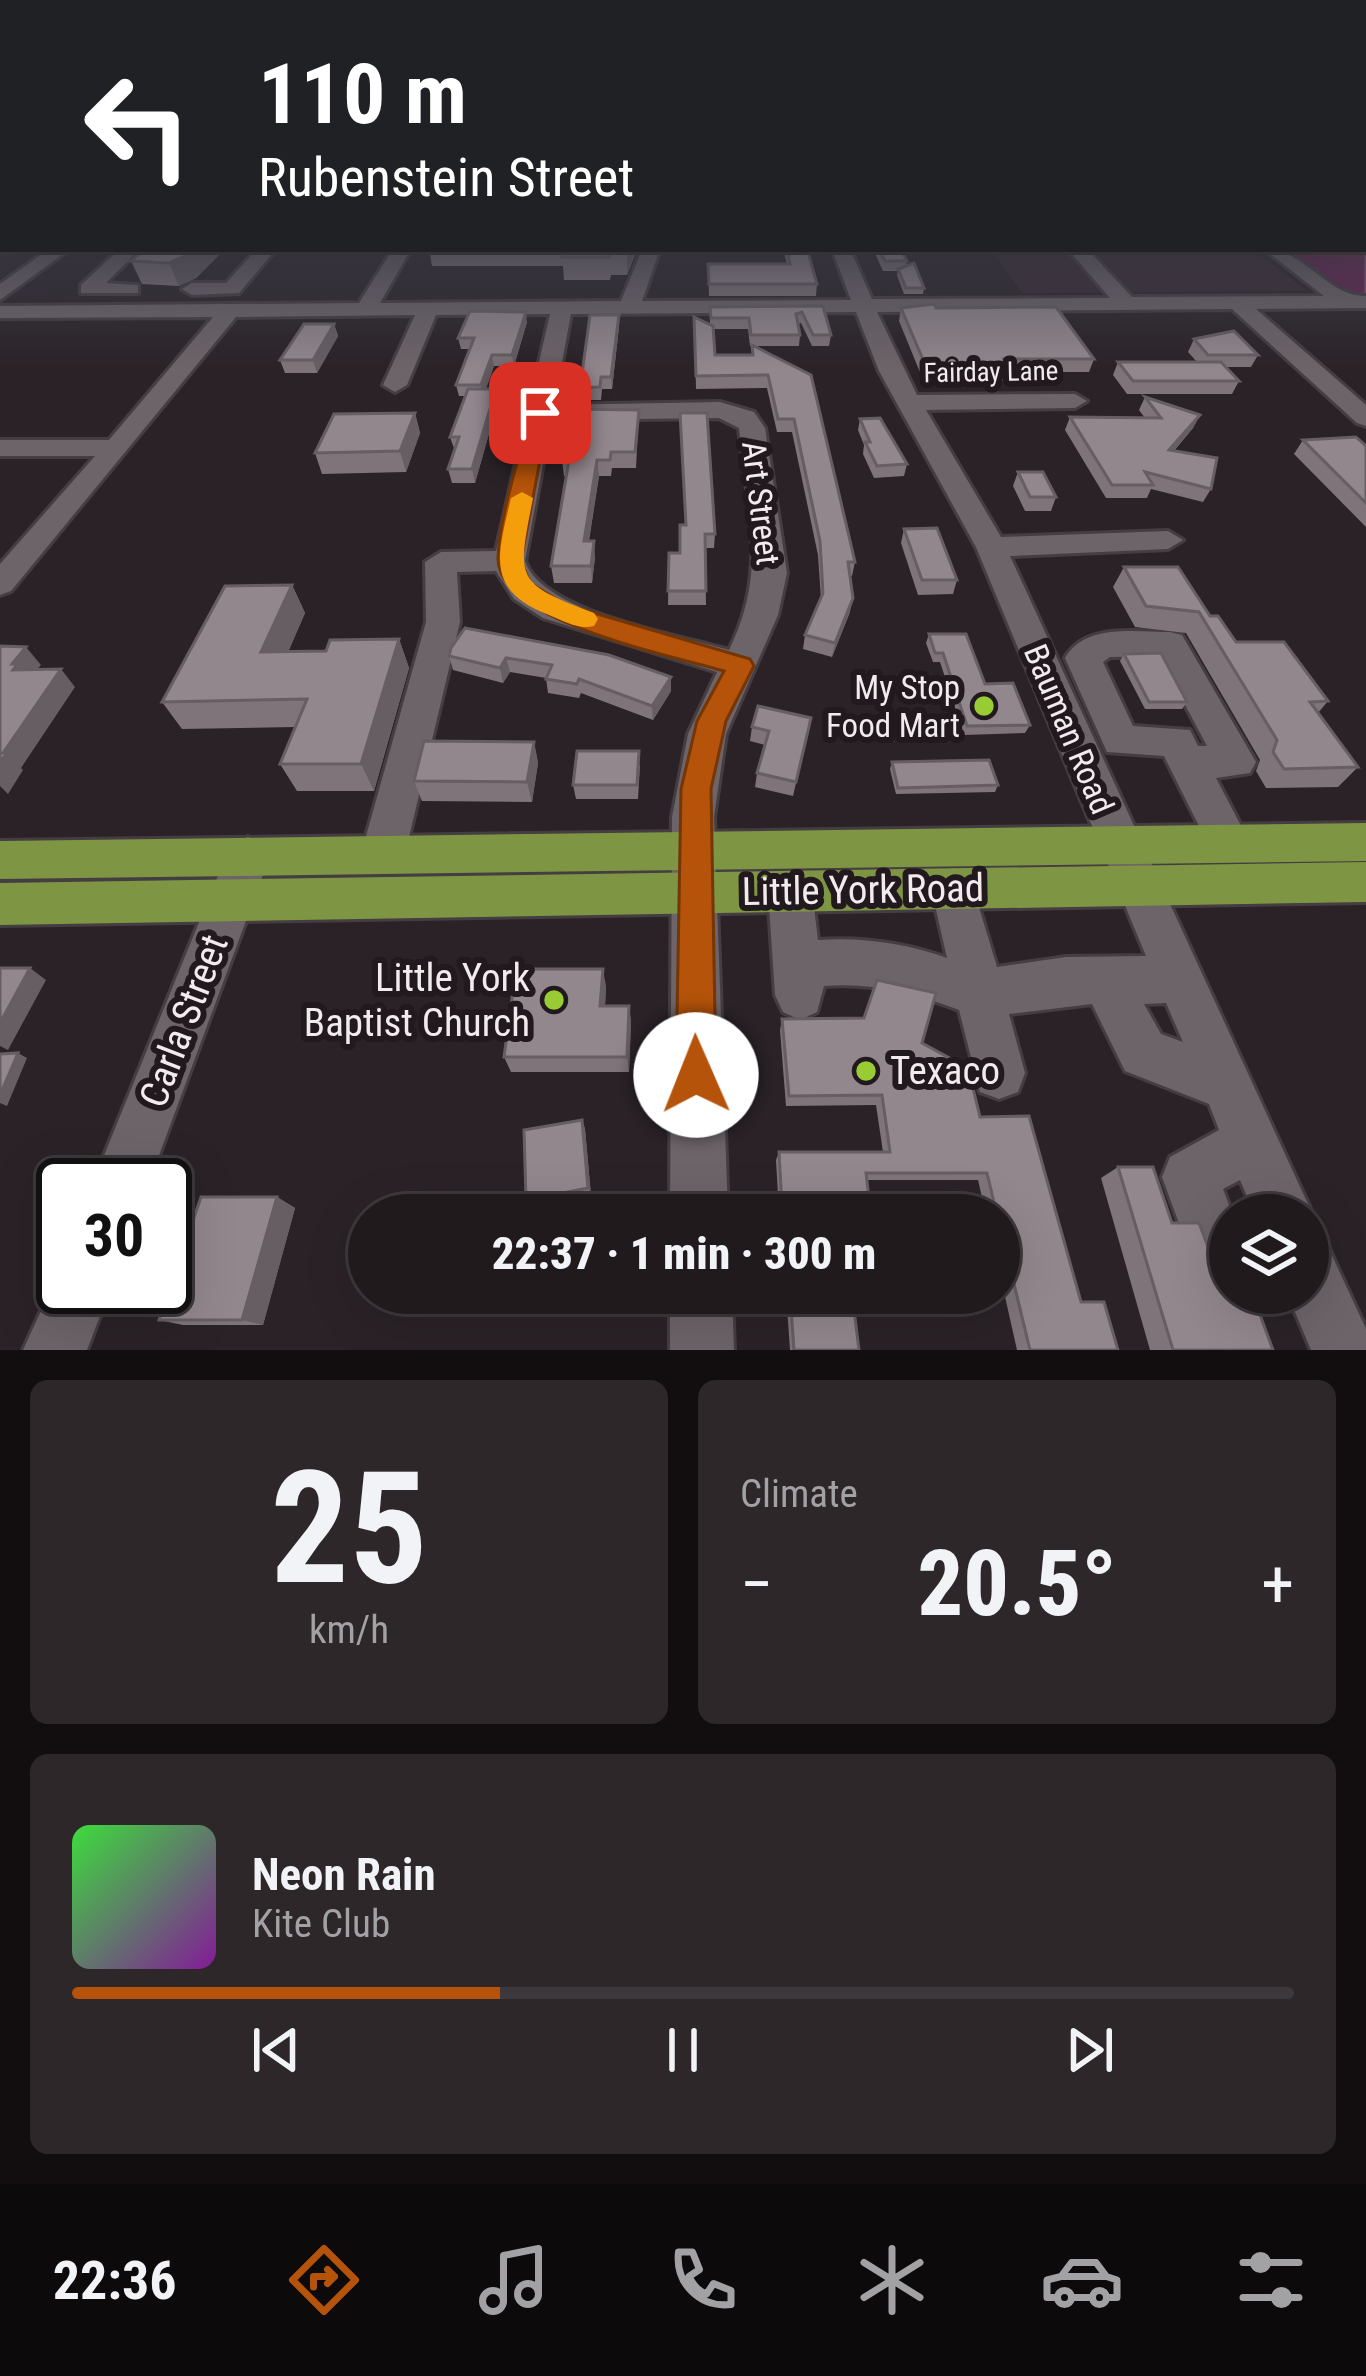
<!DOCTYPE html>
<meta charset="utf-8">
<style>
:root{--surface:#201a1d;--page:#2d272a;--text:#f1f3f6;--muted:#a2a1a4;--line:#3d383b;--accent:#b45309}
body{margin:0;font-family:"Roboto Condensed",sans-serif;background:var(--page);color:var(--text);height:100vh;display:flex;flex-direction:column;font-size:45px;white-space:nowrap}
*{box-sizing:border-box;margin:0}
p{font-size:39px;color:var(--muted)}
.icon{flex:none;width:66px;height:66px;fill:none;stroke:currentColor;stroke-width:2;stroke-linecap:round;stroke-linejoin:round}
.map{position:relative;height:1350px;overflow:hidden}
.panel{display:flex;flex-direction:column;gap:30px;padding:30px;background:#120e10;flex:1}
.panel>*{flex:none}
.top-card{position:absolute;left:0px;top:0px;width:1368px;height:252px;box-shadow:0 12px 48px #0002,0 0 0 3px var(--line);background:#202124;color:#fff;overflow:hidden}
.buttons{position:absolute;left:1209px;top:1194px;display:grid;gap:24px}
.buttons a{display:grid;place-items:center;width:120px;height:120px;border-radius:50%;background:var(--surface);box-shadow:0 12px 48px #0002,0 0 0 3px var(--line);font-size:60px}
.speed{position:absolute;left:36px;top:1158px;display:flex;gap:24px;font-size:60px;font-weight:700;text-align:center}
.speed>*{display:grid;place-content:center;width:156px;height:156px;border-radius:50%;background:var(--surface);box-shadow:0 12px 48px #0002,0 0 0 3px var(--line);line-height:1}
.speed .limit{border:6px solid #111;border-radius:18px;background:#fff;color:#111}
.pin{position:absolute;display:grid;place-items:center;width:102px;height:102px;color:#fff;margin:-51px;border-radius:24px;box-shadow:0 6px 18px #0006}
.me{position:absolute;width:132px;margin:-66px;rotate:359deg;stroke-linejoin:round;filter:drop-shadow(0 0 9px #0008)}
.turn{display:flex;align-items:center;gap:42px;height:252px;padding:0 60px;font-size:54px}
.turn .icon{width:156px;height:156px;stroke-width:2.5}
.turn b{display:block;font-size:84px;line-height:102px}
.big{font-size:90px;font-weight:800;line-height:1.1}
.panel .card{flex:1;display:flex;flex-direction:column;justify-content:center;gap:18px;min-width:0;padding:0 42px;border-radius:18px;background:var(--page)}
.panel .dial{align-items:center;gap:0}
.dial b{font-size:156px;line-height:1}
.song{display:flex;align-items:center;gap:36px}
.cover{width:144px;height:144px;border-radius:18px;background:linear-gradient(135deg,hsl(120 70% 55%),hsl(290 70% 35%))}
.played{height:12px;border-radius:6px;background:linear-gradient(90deg,var(--accent) 35%,var(--line) 35%)}
.keys{display:flex;justify-content:space-around;direction:ltr}
.heat{display:flex;justify-content:space-between;align-items:center;font-size:66px;direction:ltr}
.panel .tiles{flex:1;display:grid;gap:30px;grid-template-columns:1fr 1fr}
.card:last-child{grid-column:span 2}
.trip{position:absolute;left:348px;top:1194px;width:672px;height:120px;border-radius:60px;background:var(--surface);box-shadow:0 12px 48px #0002,0 0 0 3px var(--line);font-weight:800;line-height:120px;text-align:center}
.tabs{display:flex;height:192px;justify-content:space-around;align-items:center;background:#0d0a0c;color:var(--muted)}
.tabs .icon{width:84px;height:84px}
.tabs .on{color:var(--accent)}
.tabs b{font-size:54px;color:var(--text)}
.map>svg:first-child{display:block}
</style>
<div class="map">
<svg width="1366" height="1350" viewBox="0 0 1366 1350">
<rect width="100%" height="100%" fill="#2a2227"/>
<path fill="#372931" d="M990,249h262l55,42 -285,2z"/>
<path fill="#662250" stroke="#905e7f" stroke-width="3" d="M1366,205v94h-14l-68,-50h81z"/>
<g fill="none" stroke-linecap="round" stroke-linejoin="round">
<defs>
<g id="minor">
<path d="M49,249h21l-70,51v-16z"/>
<path d="M120,249h20l-34,34 32,2v8h-57v-8z"/>
<path d="M257,249h19l-37,44 -47,2 -10,-6 10,-6h34z"/>
<path d="M393,249h18l-31,54 241,-2 19,-46 9,-6 9,6 -16,46 209,-1 -19,-51h18l22,50 238,-1 -42,-49h19l45,48 192,-1 -60,-47c41,0 62,47 102,47v12l-110,1 110,96v21l-9,-3 -125,-114 -355,3 40,83 158,-1 12,7 -12,7 -149,2 75,127 167,-6 15,9 -15,9 -158,7 303,659 -5,12v-12h-53l-15,-35 -17,9 10,26v78l-10,2 -21,-9 -40,-109 8,-20 49,-27 -10,-26 -84,-33 -33,-67 -83,10 16,59 -7,19 -19,7 -19,-7 -21,-82c-44,-17 -89,-28 -135,-24l-7,26 -17,8 -17,-8 -8,-17 -7,-104 6,-14 16,-6 16,6 6,14 6,49c44,-3 87,3 129,18l-16,-70 6,-14 16,-6 16,6 28,93 69,-10 80,-1 -170,-409 -97,-176 -23,-59 -285,2 -17,91 166,-3 34,10 11,16 22,145 -9,42 -52,119 -12,83 14,398h-58l2,-398 16,-83 29,-62 -174,-54 -29,-19 -18,-28 -39,1 3,50 -55,232 -7,13 -15,6 -15,-6 -7,-13 65,-232 -1,-60 16,-10 55,-1 54,-237 -114,1 -29,70 -12,7 -12,-7 32,-70 -179,2 -225,274 -11,4v-31l95,-108h-95v-16h109l104,-123 -213,1v-12l359,-3zM719,418l20,10c9,82 29,144 -10,222 -51,-15 -187,-37 -204,-89l26,-141zM1166,1003l17,39 -22,-8 -17,-30z"/>
<path d="M1170,632l12,3 74,127 -6,11 -34,5 34,65 -6,13 -15,6 -15,-6 -50,-100 -57,-4 -42,-94c20,-35 71,-26 105,-26zM1159,656l48,90h-9l-8,-16 -57,-4 -30,-64 7,-5z"/>
<path d="M248,837l15,5 7,14 -122,329h-56l134,-329 7,-14z"/>
<path d="M1308,1240l21,9 37,80v21h-55l-24,-57h21z"/>
<path d="M63,1263v24h48l-24,63h-64z"/>
<path d="M670,1293h62l2,57h-64z"/>
</g>
<g id="major">
<path d="M1366,823v38l-1366,18v-38z"/>
<path d="M1366,862v40l-1366,23v-42z"/>
</g>
</defs>
<use href="#minor" stroke="#443d41" stroke-width="6"/>
<use href="#major" stroke="#443d41" stroke-width="6"/>
<use href="#minor" fill="#6d6469" fill-rule="evenodd"/>
<use href="#major" fill="#7e9544" fill-rule="evenodd"/>
</g>
<g fill="#7e7479" fill-rule="evenodd">
<path d="M145,249h80l-29,29 -17,8 -37,-2 -11,-23z"/>
<path d="M429,249h206v6l-8,20h-16l-1,5h-46l-1,-14h-131z"/>
<path d="M783,249h24l10,35 -1,12h-107l-1,-32h79z"/>
<path d="M873,249h28l6,12 -1,5 18,22 -1,6h-19l-7,-19 1,-4h-15z"/>
<path d="M823,306l8,29 -2,11h-17l-11,-23 -3,1 2,11 -1,11h-45l57,29 44,187 -3,14h-2v36l-18,45 -29,-8 2,-14 16,-36 -3,-44 -26,-123h-15l-10,-44 -71,1 -2,-72 16,8v-18zM713,329h35l2,17h2v9h-37z"/>
<path d="M901,308h35l158,51 -5,13h-81l-3,9 -81,1 -25,-61z"/>
<path d="M527,322l-13,44h-20l-8,23h10l2,13 -23,81h-23l-4,-14 7,-18 -5,-14 15,-41h-6l-3,-11 14,-36h-9l-3,-11z"/>
<path d="M334,324l4,12 -21,37h-32l-5,-13z"/>
<path d="M619,327l-7,62h-10l-1,11h-20l-1,-12z"/>
<path d="M1194,339l64,16 -7,12h-25l13,14 -7,13h-105l-14,-19 5,-13h79l-9,-10z"/>
<path d="M1145,397l55,18 -7,13 -19,23 37,38 -8,13 -52,-13 -4,9h-41l-41,-68 5,-13 75,1 -6,-8z"/>
<path d="M639,410l-3,58h-24l-1,8h-12l-10,65 6,16 -3,26h-38l-3,-17 15,-90h-2l-2,-16z"/>
<path d="M415,413l5,20 -14,39 -84,2 -7,-21z"/>
<path d="M860,419l47,45 -3,12 -30,2 -11,-24 1,-9 -6,-15z"/>
<path d="M1303,440l63,6v81l-72,-73z"/>
<path d="M1018,472l38,25 -5,14h-26l-12,-25z"/>
<path d="M680,525l35,9 -1,14h-9l1,57h-38l1,-52h11z"/>
<path d="M904,529l53,51 -4,14 -35,1 -17,-52z"/>
<path d="M1124,567l86,49 26,26 92,59 -10,12 40,54 -20,20 -72,1 -10,-17 4,-11 -74,-127 -51,-6 -22,-40z"/>
<path d="M292,585l13,28 -17,39 38,-1 73,-12 10,29 -35,123h-77l-17,-27 15,-37 -113,2 -20,-27z"/>
<path d="M929,634l101,91 -5,8 -61,2 -24,-73h-7l-7,-19z"/>
<path d="M451,648l220,29v14l-18,29 -72,-27 -2,5 -31,-5 -2,-15 -36,-6 -7,11 -50,-13 -4,-14z"/>
<path d="M1124,654l63,48 -5,7h-37l-25,-48z"/>
<path d="M811,718l-18,78 -38,-9 2,-14 8,-28 -15,-4 2,-14z"/>
<path d="M534,742l4,21 -6,39 -110,-1 -8,-20z"/>
<path d="M892,762l106,23 -3,7 -99,2 -6,-25z"/>
<path d="M640,765l-2,34h-62l-3,-14z"/>
<path d="M877,980l45,63 58,74 101,185 37,48h-101l-18,-80v-55h-13l-8,-35h-111l3,26 -5,7h-86l-3,-53 3,-8h104l-7,-47 -90,1 -6,-76 2,-11 81,-1z"/>
<path d="M606,986l-1,20h24l2,16 -2,50h-118l-7,-15z"/>
<path d="M582,1120l3,9 6,66 -60,12 -5,-7z"/>
<path d="M1118,1167l54,56 49,58 52,69h-123l-49,-172z"/>
<path d="M277,1197l18,11 -32,117h-80l-24,-5z"/>
<path d="M786,1293h66l7,57h-69z"/>
</g>
<g fill="#665e63">
<path d="M193,249h32l-29,29 -17,8 -10,-23z"/>
<path d="M627,249h8v6l-8,20z"/>
<path d="M526,312l1,10 -13,44 -2,-11z"/>
<path d="M619,315v12l-7,62 -1,-12z"/>
<path d="M334,324l4,12 -21,37 -4,-13z"/>
<path d="M492,355l2,11 -11,30 -2,-11z"/>
<path d="M496,389l2,13 -23,81 -3,-14z"/>
<path d="M415,413l5,20 -14,39 -6,-21z"/>
<path d="M1200,415l-7,13 -30,35 6,-13z"/>
<path d="M597,460l2,16 -13,81 -2,-16z"/>
<path d="M594,541l1,16 -3,26 -1,-17z"/>
<path d="M292,585l13,28 -29,67 -15,-28z"/>
<path d="M853,598l-3,14 -18,45 3,-14z"/>
<path d="M399,639l10,29 -35,123 -13,-27z"/>
<path d="M26,647l15,18 -11,13 -17,-8 -1,-6z"/>
<path d="M506,658l4,14 -7,11 -3,-15z"/>
<path d="M61,669l14,18 -54,81 2,2 -15,24 -8,-8v-24l3,-9z"/>
<path d="M671,677v14l-18,29 -1,-14z"/>
<path d="M534,742l4,21 -6,39 -5,-20z"/>
<path d="M30,968l16,12 -38,70 -8,-4v-23z"/>
<path d="M603,969l3,17 -2,36 -4,-16z"/>
<path d="M629,1006l2,16 -2,50 -2,-15z"/>
<path d="M18,1053l9,5 -20,48 -7,-3v-8z"/>
<path d="M582,1120l3,9 6,66 -3,-7z"/>
<path d="M277,1197l18,11 -32,117 -21,-5z"/>
</g>
<g fill="#92878d" stroke="#665e63" stroke-width="3">
<path d="M0,182h3v43l-3,2z"/>
<path d="M145,249h48l-7,7 -17,7 -38,-2z"/>
<path d="M563,249h64l-1,3h-17v5h-47z"/>
<path d="M787,249h20l10,35h-108l-1,-20h82z"/>
<path d="M879,249h22l6,12h-22z"/>
<path d="M914,263l10,25h-18l-8,-19z"/>
<path d="M934,304l2,4 120,-1 38,52h-90l5,9 -82,1 -26,-61z"/>
<path d="M823,306l8,29h-18l-11,-23 -6,2 4,21h-49l-2,-17h-38l-1,-11z"/>
<path d="M470,311l56,1 -14,43h-20l-11,30h-25l18,-47h-16z"/>
<path d="M590,315h29l-8,62h-10l-1,10 -20,1z"/>
<path d="M694,317l19,9 2,29h38l-1,-10 59,30 44,187h-7l5,36 -18,45 -30,-8 18,-42 -3,-52 -26,-122h-16l-10,-44 -72,1z"/>
<path d="M304,324h30l-21,36h-33z"/>
<path d="M1234,331l24,24h-50l-14,-16z"/>
<path d="M1118,362h103l18,19h-106z"/>
<path d="M468,389h28l-24,80h-24l11,-32h-9z"/>
<path d="M1145,397l55,18 -31,35 48,8 -6,31 -66,-17 8,13h-41l-42,-68 91,1z"/>
<path d="M575,409l64,1 -4,42h-24l-1,8h-13l-13,81h10l-3,25h-40l18,-106h-7z"/>
<path d="M415,413l-15,38 -85,2 19,-39z"/>
<path d="M680,413h27l8,121h-10l1,57h-38l1,-38h11v-28h6z"/>
<path d="M880,418l27,46 -30,2 -12,-24h5l-10,-23z"/>
<path d="M1356,437l10,9v57l-63,-63z"/>
<path d="M1018,472h25l13,25h-26z"/>
<path d="M937,528l20,52h-35l-18,-51z"/>
<path d="M1124,567h54l32,49h8l18,26h48l44,59 -18,1 48,65 -74,2 -11,-17 4,-12 -78,-128 -53,-6z"/>
<path d="M292,585l-31,67 65,-1 4,-11 69,-1 -38,125h-81l27,-65 -145,3 63,-116z"/>
<path d="M465,628l144,27 62,22 -19,29 -73,-27 -2,5 -31,-5 6,-14 -46,-7 -6,10 -51,-12 2,-8z"/>
<path d="M929,634h37l19,50 28,-1 17,42 -63,1 -24,-73h-8z"/>
<path d="M0,646l26,1 -14,17h5l-4,6 48,-1 -58,84h4l-7,9z"/>
<path d="M1161,653l26,49h-38l-25,-48z"/>
<path d="M758,706l53,12 -15,64 -39,-9 12,-42 -17,-4z"/>
<path d="M424,741l110,1 -7,40 -113,-1z"/>
<path d="M577,751h62l-2,34h-64z"/>
<path d="M989,760l9,25 -100,3 -6,-26z"/>
<path d="M0,968h30l-30,55z"/>
<path d="M516,969h87l-3,37h29l-2,51h-123z"/>
<path d="M877,980l59,13 -14,50 46,25 12,49 49,-1 52,186h23l14,48h-88l-31,-128v-7h-2l-10,-42h-121l4,33h-88l-3,-54h111l-8,-57 -93,1 -7,-77 82,-1z"/>
<path d="M18,1053l-18,42v-41z"/>
<path d="M582,1120l6,68 -62,12 -2,-70z"/>
<path d="M1118,1167h35l19,56h27l22,58 9,3v9h22l21,57h-100z"/>
<path d="M201,1197h76l-35,123h-83z"/>
<path d="M790,1293h62l7,57h-65z"/>
</g>
<linearGradient id="sky" x2="0" y2="1"><stop stop-color="#171315"/><stop offset="0.49" stop-color="#444452"/><stop offset="1" stop-color="#444452" stop-opacity="0"/></linearGradient>
<rect width="1366" height="371" fill="url(#sky)"/>
<path fill="#b45309" stroke="#753606" stroke-width="3" d="M540,407l9,6 -28,148 9,22 34,21 186,55 4,7 -28,55 -15,68 5,286 -6,14 -14,6 -14,-6 -6,-14 5,-286 16,-68 27,-50c-51,-15 -229,-50 -226,-114 2,-44 22,-100 32,-144z"/>
<path fill="#f59e0b" d="M522,492l11,6c-16,82 -19,85 61,115l4,6 -4,7c-16,4 -30,-5 -45,-11 -65,-25 -51,-61 -38,-117z"/>
<g fill="#99cb35" stroke="#21191d" stroke-width="4.5">
<circle cx="984" cy="706" r="12"/>
<circle cx="554" cy="1000" r="12"/>
<circle cx="866" cy="1071" r="12"/>
</g>
<g text-anchor="middle" dominant-baseline="central" stroke-width="12" stroke-linejoin="round" paint-order="stroke">
<g font-size="27" fill="#f1ebee" stroke="#21191d">
<text transform="translate(991 372) rotate(-1)">Fairday Lane</text>
</g>
<g font-size="33" fill="#f1ebee" stroke="#21191d">
<text transform="translate(761 503) rotate(83)">Art Street</text>
<text transform="translate(1069 729) rotate(67)">Bauman Road</text>
</g>
<g font-size="33" fill="#f1ebee" stroke="#21191d" text-anchor="end">
<text x="960" y="687">My Stop<tspan x="960" dy="38">Food Mart</tspan></text>
</g>
<g font-size="39" fill="#f1ebee" stroke="#21191d">
<text transform="translate(863 890) rotate(-1)">Little York Road</text>
<text transform="translate(184 1021) rotate(-69)">Carla Street</text>
</g>
<g font-size="39" fill="#f1ebee" stroke="#21191d" text-anchor="end">
<text x="530" y="978">Little York<tspan x="530" dy="45">Baptist Church</tspan></text>
<text x="890" y="1071" text-anchor="start">Texaco</text>
</g>
</g>
</svg>
<div class="buttons">
<a><svg class="icon" aria-label="layers" viewBox="0 0 24 24"><path d="M12 4l9 5-9 5-9-5zM3 14l9 5 9-5"/></svg></a>
</div>
<div class="speed"><div class="limit">30</div></div>
<div class="pin" style="left:540px;top:413px;background:#d93025"><svg class="icon" aria-label="arrive" viewBox="0 0 24 24"><path d="M6 21V4h12l-3 4 3 4H6"/></svg></div>
<svg class="me" style="left:696px;top:1075px" viewBox="-20 -20 40 40"><circle r="19" fill="#fff"/><path d="M0-13L10 11 0 6-10 11z" fill="#b45309"/></svg>
<div class="trip">22:37 · 1 min · 300 m</div>
<div class="top-card">
<div class="turn"><svg class="icon" aria-label="left" viewBox="0 0 24 24"><path d="M17 20v-9H6M10 6l-5 5 5 5"/></svg><div><b>110 m</b>Rubenstein Street</div></div>
</div>
</div>
<section class="panel">
<div class="tiles">
<div class="card dial"><b>25</b><p>km/h</p></div>
<div class="card"><p>Climate</p>
<div class="heat"><a>−</a><b class="big">20.5°</b><a>+</a></div>
</div>
<div class="card">
<div class="song"><i class="cover"></i><div><b>Neon Rain</b><p>Kite Club</p></div></div>
<div class="played"></div>
<div class="keys"><svg class="icon" aria-label="previous" viewBox="0 0 24 24"><path d="M18 5L8 12l10 7zM5 5v14"/></svg><svg class="icon" aria-label="pause" viewBox="0 0 24 24"><path d="M8 5v14M16 5v14"/></svg><svg class="icon" aria-label="next" viewBox="0 0 24 24"><path d="M6 5l10 7-10 7zM19 5v14"/></svg></div>
</div>
</div>
</section>
<nav class="tabs">
<b>22:36</b>
<svg class="icon on" aria-label="directions" viewBox="0 0 24 24"><path d="M12 3l9 9-9 9-9-9zM9 14v-3h6M13 9l2 2-2 2"/></svg>
<svg class="icon" aria-label="music" viewBox="0 0 24 24"><path d="M9 18V5l10-2v13"/><circle cx="6" cy="18" r="3"/><circle cx="16" cy="16" r="3"/></svg>
<svg class="icon" aria-label="phone" viewBox="0 0 24 24"><path d="M5 4h4l2 5-3 2q2 4 5 5l2-3 5 2v4C11 20 4 13 5 4z"/></svg>
<svg class="icon" aria-label="climate" viewBox="0 0 24 24"><path d="M12 3v18M4 7l16 10M4 17L20 7"/></svg>
<svg class="icon" aria-label="car" viewBox="0 0 24 24"><path d="M5 17H2v-5l4-1 3-4h7l3 4 3 1v5h-3M9 17h6M6 11h13"/><circle cx="7" cy="17" r="2"/><circle cx="17" cy="17" r="2"/></svg>
<svg class="icon" aria-label="filters" viewBox="0 0 24 24"><path d="M4 7h16M4 17h16"/><circle cx="9" cy="7" r="2"/><circle cx="15" cy="17" r="2"/></svg>
</nav>
